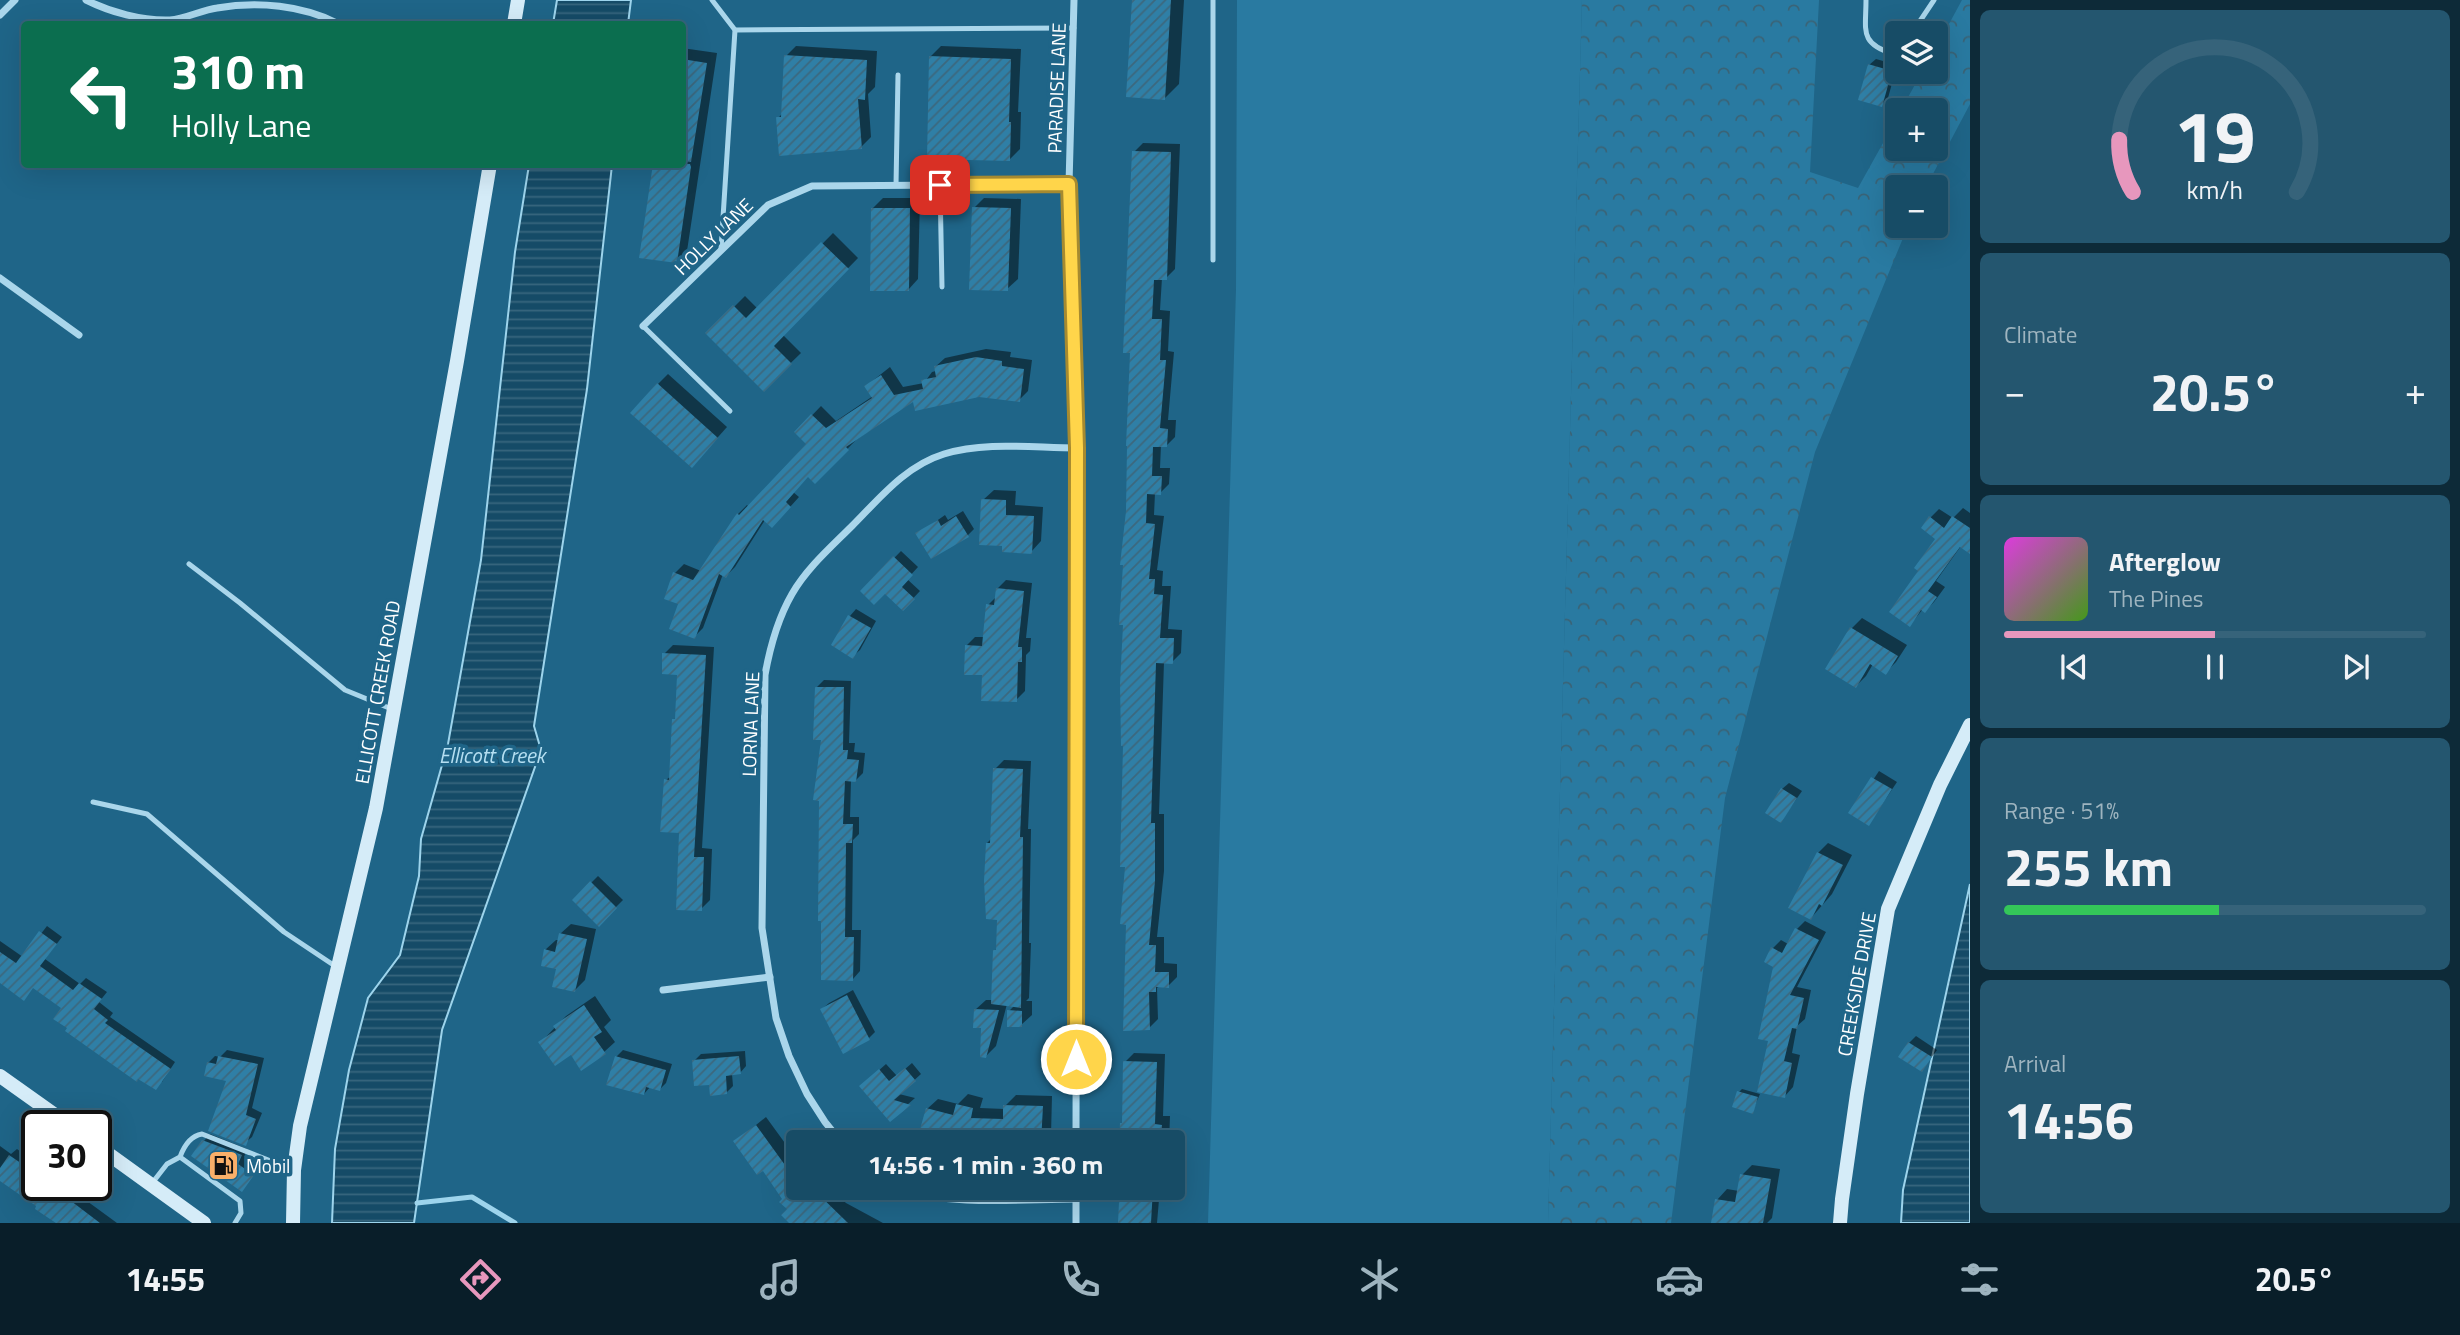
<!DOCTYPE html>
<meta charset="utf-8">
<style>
:root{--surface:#174c66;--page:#24566f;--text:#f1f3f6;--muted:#9eb4bf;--line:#36637a;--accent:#e797bd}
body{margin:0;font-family:"Titillium Web",sans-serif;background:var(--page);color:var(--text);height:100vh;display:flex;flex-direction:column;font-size:26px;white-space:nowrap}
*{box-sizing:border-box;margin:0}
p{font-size:23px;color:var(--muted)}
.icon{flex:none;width:38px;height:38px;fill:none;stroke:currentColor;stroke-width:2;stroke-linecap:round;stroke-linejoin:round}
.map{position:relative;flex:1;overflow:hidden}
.sheet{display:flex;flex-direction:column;gap:10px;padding:10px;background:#0d2a38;width:490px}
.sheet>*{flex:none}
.hud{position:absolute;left:21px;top:21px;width:665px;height:147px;border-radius:7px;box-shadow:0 7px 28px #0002,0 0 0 2px var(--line);background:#0b6e4f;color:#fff;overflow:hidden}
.tools{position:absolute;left:1885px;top:21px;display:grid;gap:14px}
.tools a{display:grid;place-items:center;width:63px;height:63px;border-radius:7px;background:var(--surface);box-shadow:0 7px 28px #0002,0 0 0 2px var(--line);font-size:35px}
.speed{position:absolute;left:21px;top:1110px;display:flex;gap:14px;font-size:35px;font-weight:700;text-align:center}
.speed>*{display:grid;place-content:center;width:91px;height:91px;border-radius:50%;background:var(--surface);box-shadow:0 7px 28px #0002,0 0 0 2px var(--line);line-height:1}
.speed .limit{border:4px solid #111;border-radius:10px;background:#fff;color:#111}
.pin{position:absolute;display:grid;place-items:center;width:60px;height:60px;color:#fff;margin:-30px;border-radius:14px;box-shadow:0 4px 10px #0006}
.me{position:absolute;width:77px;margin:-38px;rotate:0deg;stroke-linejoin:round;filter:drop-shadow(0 0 5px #0008)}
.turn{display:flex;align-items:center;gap:24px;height:147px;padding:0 35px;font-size:32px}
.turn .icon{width:91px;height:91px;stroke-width:2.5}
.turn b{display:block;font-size:49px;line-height:60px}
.big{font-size:52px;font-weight:700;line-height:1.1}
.sheet .card{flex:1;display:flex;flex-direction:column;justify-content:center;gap:10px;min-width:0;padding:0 24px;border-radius:10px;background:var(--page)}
.sheet .dial{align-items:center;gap:0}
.dial svg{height:182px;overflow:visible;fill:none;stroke:var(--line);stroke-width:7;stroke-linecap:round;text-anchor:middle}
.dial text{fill:var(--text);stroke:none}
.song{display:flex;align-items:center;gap:21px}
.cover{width:84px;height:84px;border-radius:10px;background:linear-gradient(135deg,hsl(300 70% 55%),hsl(100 70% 35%))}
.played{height:7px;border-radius:4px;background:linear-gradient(90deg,var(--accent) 50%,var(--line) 50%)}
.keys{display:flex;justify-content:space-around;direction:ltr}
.heat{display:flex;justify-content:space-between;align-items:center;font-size:38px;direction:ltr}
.charge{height:10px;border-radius:5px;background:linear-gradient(90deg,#34c759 51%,var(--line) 0)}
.trip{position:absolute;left:786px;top:1130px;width:399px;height:70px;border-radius:7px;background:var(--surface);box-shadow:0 7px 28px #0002,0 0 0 2px var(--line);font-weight:700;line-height:70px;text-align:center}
.tabs{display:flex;height:112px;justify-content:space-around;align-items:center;background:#091e29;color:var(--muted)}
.tabs .icon{width:49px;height:49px}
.tabs .current{color:var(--accent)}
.tabs b{font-size:32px;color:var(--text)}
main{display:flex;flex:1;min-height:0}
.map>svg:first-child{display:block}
</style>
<main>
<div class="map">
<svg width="1970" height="1223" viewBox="0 0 1970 1223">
<defs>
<pattern id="forest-crowns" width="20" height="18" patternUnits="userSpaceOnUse" patternTransform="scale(1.75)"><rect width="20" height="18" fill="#297aa1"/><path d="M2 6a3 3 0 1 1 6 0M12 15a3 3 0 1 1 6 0" fill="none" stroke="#3a6376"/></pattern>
<pattern id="water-rules" width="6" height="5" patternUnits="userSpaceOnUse" patternTransform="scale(1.75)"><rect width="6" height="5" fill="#154b67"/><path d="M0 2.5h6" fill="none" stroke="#38667e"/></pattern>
<pattern id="building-hatch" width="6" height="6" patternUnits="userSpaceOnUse" patternTransform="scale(1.75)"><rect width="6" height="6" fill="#2f7fa6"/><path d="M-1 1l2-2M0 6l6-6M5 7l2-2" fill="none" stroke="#3c687e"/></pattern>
</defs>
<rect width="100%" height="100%" fill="#1f6588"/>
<path fill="#297aa1" d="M1237,0h345l-34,1223h-340l28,-934z"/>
<path fill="url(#forest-crowns)" d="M1582,0h237l-9,172 48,16 39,-70v31h39v-39h-35l21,-38h14v-24l26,-48h8v104l-44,83h-29v39h11l-93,226 -90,346 -54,425h-123z"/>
<g fill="url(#water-rules)" stroke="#9dd4ec" stroke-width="2">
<path d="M557,0h74l-3,24h-75z"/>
<path d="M529,165h83l-25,224 -53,337 7,24 -99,280 -28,193h-82l3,-74 14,-79 19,-72 32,-43 19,-79 2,-37 27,-95 33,-184 34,-308z"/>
<path d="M1970,884v339h-69l2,-33z"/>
</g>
<g fill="#0007">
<path d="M1134,0h50l-5,84 -14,14z"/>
<path d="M796,46l81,5 -2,36 -7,7 3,43 -10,10 -83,-29 5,-5 3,-57z"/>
<path d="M941,46l80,3 -3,63h3l-1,37 -11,11 -79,-103z"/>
<path d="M682,48l35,5 -30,198 -11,11 6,-98z"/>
<path d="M1876,59l21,6 -9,33 -7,7 -12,-40z"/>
<path d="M1143,143l37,1 -5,125 -9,9h-4l-2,32 10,1 -2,40 6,1 -6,68h8l-1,17 -9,9 -5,-1 -1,23h10l-1,16 -9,9h-5l-1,22 10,1 -7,54 6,1 -1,15h9l-3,43 14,1 -1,23 -9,9h-8l-5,152h5v57l-7,66h7v26l13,1v13l-9,9h-8l-3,2 1,31 -9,9 -22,-163v-354l5,-160 2,-199z"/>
<path d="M883,198h37l-2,81 -10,11 -35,-82z"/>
<path d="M984,198l37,1 -3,80 -11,10 -33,-81z"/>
<path d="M833,233l25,25 -75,77 18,18 -37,36 -56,-56 37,-37 13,13z"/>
<path d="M986,349l25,3 -1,5 22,3 -4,31 -9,9 -40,-5 -65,4 -58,41 -41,42 -6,-7 -16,17 6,5 -18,20 -16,3 -30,47 -9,9 -3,-2 -20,54 -9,9 -14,-34 -5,-30 9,-9 17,7 37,-57 9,-9 2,2 59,-63 -12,-12 25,-26 15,15 37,-25 -7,-10 24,-19 13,20 21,-4 8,-11 4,-1 -1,-4 10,-9z"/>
<path d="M668,374l59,53 -25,28 -44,-71z"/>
<path d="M994,490l22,1 -1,14 28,2 -2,34 -10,11 -27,-7 -21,-45z"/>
<path d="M1963,508l7,5v36l-9,-3 -25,35 9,6 -11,15 -9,9 -2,-2 -13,16 11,-54 16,-32 -7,-21 9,-9 14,9z"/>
<path d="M963,511l11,18 -6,6 -50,-1 27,-19 3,5z"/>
<path d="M901,551l17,16 -11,12 13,12 -17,18 -18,-17 -23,-1z"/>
<path d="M1006,580l26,3 -6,55h5l-1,13 -4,4 -1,36 -9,9 -33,-26 -17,-28 9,-9h10l3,-32 9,-9v-7z"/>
<path d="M856,609l20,12 -16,29 -7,6 -20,-11 17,-29z"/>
<path d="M1862,618l45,27 -11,17 -10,10 -13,-8 -7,12 -10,10 -29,-17 25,-41z"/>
<path d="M673,645l41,2 -12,201 10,1 -2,51 -9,9 -35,-129 5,-4 3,-56 3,-4 2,-42 -15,-20z"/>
<path d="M824,680l27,1 -2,62h6l-1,9 11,1 -2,20 -8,8 -4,-1 -1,37h9v17l-6,6 -1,90h9l-1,41 -7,8h-31l1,-240 -7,-51z"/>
<path d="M1004,760l27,1 -3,68h3l-2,114h2l-2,55 -3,3h6v14l-11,10 -12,-14 6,-6 -8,-1 -11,42 -10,10 -3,-30 -8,-16 11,-10h7l2,-49 3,-4 1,-29 -12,-75 5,-5 3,-69z"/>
<path d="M1879,771l18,11 -28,42 -18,-11z"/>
<path d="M1789,783l13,8 -21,30 1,-32z"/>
<path d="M1828,843l24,12 -20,39 -21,24 7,-65z"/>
<path d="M598,876l25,24 -24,24 -25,-24z"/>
<path d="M1805,921l21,11 -29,55 14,3 -6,29 -8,7 -5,27 8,2 -7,32 -8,9 -15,-56 5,-74 -2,-18 8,-8 7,4 9,-15z"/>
<path d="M571,924l25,5 -11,51 -10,10 -30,-40 11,-10h3l1,-6z"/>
<path d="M47,926l15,11 -17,22 35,25 6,-6 21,14 -8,10 14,11 -3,4 65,45 -13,20 -128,-96 -34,-4v-41l23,16z"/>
<path d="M853,990l22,42 -6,6 -47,-29 7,-6z"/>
<path d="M595,996l16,24 -7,7 11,15 -11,10h-33l-30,-10 25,-26z"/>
<path d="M1916,1036l21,14 -15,20 -13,-27z"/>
<path d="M227,1050l37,8 -12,50 10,5 -10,24 -7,6 -17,-64 -20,-16 7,-7 5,1z"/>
<path d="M623,1050l49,14 -6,19 -6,6 -10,-2 -6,7 -28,-37z"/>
<path d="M745,1051l1,15 -6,7 -8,1 1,12 -6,6 -16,-9 -17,-22 7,-7z"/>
<path d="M1134,1053l31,1 -2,62h7l-1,27h-49l4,-21 1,-60z"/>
<path d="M912,1063l9,11 -22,20 16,4 -25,22 -22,-40 18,-16 11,12z"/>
<path d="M1742,1089l18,5 -8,18 -13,-20z"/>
<path d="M968,1094l15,4 -3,10 25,1v-3l11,-11 36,1 -1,39 -8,8h-107l-9,-34 11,-10 20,5z"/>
<path d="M766,1117l32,44v27h32l16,15 37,20h-92l-2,-14 -5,-10 -21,-30 -28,-27z"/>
<path d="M210,1134l37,15 -3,8 15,11 -18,22 -37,-49z"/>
<path d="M0,1146l11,8 6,-5 20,15v21h28l52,38h-57l-60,-44z"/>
<path d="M1752,1165l28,4 -8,49 -5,5h-40l-10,-23 10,-11 12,2 3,-16z"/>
<path d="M1127,1188h33l-3,35h-37l1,-20 5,-6z"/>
</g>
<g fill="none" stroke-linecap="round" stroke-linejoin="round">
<path stroke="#9dd4ec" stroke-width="5" d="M417,1203l55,-6 43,26"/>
</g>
<g fill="url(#building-hatch)">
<path d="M1132,0h39l-6,100 -39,-3z"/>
<path d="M784,55l83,5 -2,40 -7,-1 4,50 -83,7 -3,-39h5z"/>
<path d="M929,56l82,3 -2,63h2l-1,39 -83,-2z"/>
<path d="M682,59l25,4 -16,99 -9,-1z"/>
<path d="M1868,64l24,7 -10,36 -24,-7z"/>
<path d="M1132,151l39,1 -4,128h-13l-2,39h10l-2,41h6l-6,68 8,1 -1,18h-14l-1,29h10l-1,19 -14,-1 -1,29 9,1 -6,55h6l-1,15 9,1 -3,43h14l-1,26 -17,-1 -5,160h4v58l-6,64h7l-1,27h14v16l-13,-1v5h-7l1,38 -27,1 3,-106 -6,-1 5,-57h-5l3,-121h-2l-1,-62 3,-59h-4l4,-60h-3l6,-54 1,-65h-1l4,-93h-7z"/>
<path d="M653,164h37l1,3 -14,96 -38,-5z"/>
<path d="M972,207l39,1 -3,83 -39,-1z"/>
<path d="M871,208h39l-1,83h-39z"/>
<path d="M821,242l28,27 -75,77 18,18 -28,28 -59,-59 28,-28 13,13z"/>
<path d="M976,357l26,4v5l22,3 -4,33 -41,-5 -64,14 -2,-9 -67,45 3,3 -34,34 -7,-7 -22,25 5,5 -19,21 -9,-8 -37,58 -7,-4 -24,65 -26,-10 9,-25 -14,-5 9,-27 20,8 44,-67 2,2 67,-71 -12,-12 17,-18 15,14 46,-30 -8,-12 17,-11 13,20 29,-6 -2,-9 15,-3 -2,-11z"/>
<path d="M657,383l61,55 -26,30 -62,-55z"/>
<path d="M981,499l25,1v15l28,1 -2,38 -30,-2v-6l-23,-1z"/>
<path d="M956,516l13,21 -38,22 -16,-26 23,-13 3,6z"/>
<path d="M1929,516l15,12 8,-12 18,12v26l-10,-7 -32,44 9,6 -12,16 -4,-3 -11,17 -21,-15 29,-41 -4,-3 21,-29 -14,-11z"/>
<path d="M893,556l20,19 -11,12 13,12 -12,12 -18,-17 -11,11 -14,-14z"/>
<path d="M996,588l28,3 -6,56h4v15h-4l-1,40 -36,-1 1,-26h-18l1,-30 17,1 4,-42 8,1z"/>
<path d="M848,615l23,13 -18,31 -22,-14z"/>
<path d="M1850,627l48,29 -12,19 -16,-11 -14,24 -31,-19z"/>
<path d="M662,653l44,2 -12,202h10l-2,54 -26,-1 3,-77 -19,-1 4,-53 5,1 3,-61h3l2,-44 -15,-1z"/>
<path d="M815,687h29l-1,63h5l-1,9 12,1 -3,22 -11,-1 -2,43h10l-1,19h-6l-1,94h9l-1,44 -32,-1v-59h-3l1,-120 -6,-1 8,-60h-8z"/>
<path d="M993,768l30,1 -3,68h3l-2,171 -30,-4 2,-54h3l1,-30 -11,-1 -2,-38 2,-38h4z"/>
<path d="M1871,777l21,12 -23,37 -21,-13z"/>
<path d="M1781,788l16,10 -16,25 -16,-10z"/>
<path d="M1817,852l26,13 -21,41 -3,-2 -8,16 -23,-12z"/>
<path d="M590,881l27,27 -18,19 -27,-27z"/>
<path d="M1795,928l24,12 -29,55 14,3 -7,31 -5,-1 -8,33 8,2 -7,35 -28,-6 11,-51 -10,-2 15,-72 -9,-5 7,-15 11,6z"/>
<path d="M39,931l18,13 -17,22 33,24 6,-7 23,16 -8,10 14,11 -3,3 66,46 -15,21 -18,-11 -1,3 -72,-51 2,-3 -14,-9 8,-11 -28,-20 -9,13 -24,-18v-31l16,11z"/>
<path d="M559,933l28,6 -12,53 -23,-5 4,-18 -15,-3 3,-17 11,3z"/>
<path d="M847,995l23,45 -27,14 -23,-45z"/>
<path d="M584,1005l18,27 -8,5 12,17 -25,17 -10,-16 -16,11 -17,-24 18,-12 -3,-4z"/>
<path d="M974,1009l25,1 -13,48 -6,-1 1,-29h-8z"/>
<path d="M1007,1010l15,1v16h-15z"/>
<path d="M1908,1042l24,15 -10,15 -24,-15z"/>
<path d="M218,1056l40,8 -12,51 10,4 -10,27 -38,-15 18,-50 -22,-5 3,-14 9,2z"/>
<path d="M615,1056l51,14 -6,21 -14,-4 -2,8 -38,-10z"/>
<path d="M739,1056l2,18 -15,2 1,18 -17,2 -1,-11 -15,1 -2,-26z"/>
<path d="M1123,1061l34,1 -2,62 7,1 -1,18h-42l1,-20h2z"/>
<path d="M905,1068l11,13 -22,19 17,5 -21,17 -31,-36 20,-17 10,12z"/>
<path d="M1737,1091l21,6 -5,17 -21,-7z"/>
<path d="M956,1104l17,4 -2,10 32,1v-14l40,1 -2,37h-112l-12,-3 9,-32 27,7z"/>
<path d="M756,1125l42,58v5h14l36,35h-59l-8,-8 6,-6 -8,-7 3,-3 -19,-28 -6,4 -24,-34z"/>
<path d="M202,1140l40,15 -4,9 16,11 -12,17 -51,-36z"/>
<path d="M9,1155l28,19v11h13l50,38h-44l-21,-14 1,-3 -36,-25v-13z"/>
<path d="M1740,1174l31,5 -8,44h-52l4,-24 20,3z"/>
<path d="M1125,1188h28l-2,35h-33l1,-21h5z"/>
</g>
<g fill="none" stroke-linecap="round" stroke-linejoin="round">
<g stroke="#aad6eb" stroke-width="5">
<path d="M712,0l23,30 -14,219"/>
<path d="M1866,0c0,31 -7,43 27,54l4,-3"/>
<path d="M735,30l339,-2"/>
<path d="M1912,33l22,-33"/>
<path d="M896,185l2,-110"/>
<path d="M940,185l2,102"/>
<path d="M1213,260v-260"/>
<path d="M643,326l87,85"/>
<path d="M189,564l51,39 105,87 49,20"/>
<path d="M93,802l54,12 137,118 51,34"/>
<path d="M180,1157c4,-11 10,-21 22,-23l89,35"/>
<path d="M153,1182l14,-18 13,-7 60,44 1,12 -6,10"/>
</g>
<g stroke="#aad6eb" stroke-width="7">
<path d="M86,0c24,12 56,21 84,20 15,-1 32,-10 47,-12 40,-7 86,-3 122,16"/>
<path d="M1074,0l-5,184 8,264 -1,695"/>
<path d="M0,15l15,-15"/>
<path d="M0,278l79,57"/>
<path d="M643,326l125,-121 44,-19 257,-2"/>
<path d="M663,990l107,-13"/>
<path d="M842,1143l-17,-21 -18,-28 -18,-38 -13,-38 -14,-90 3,-253c5,-28 12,-55 27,-81 15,-26 38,-46 60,-68 27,-27 53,-60 92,-72 41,-13 90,-6 133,-6"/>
<path d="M901,1188c46,19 124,11 175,11"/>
<path d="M1076,1223v-35"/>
</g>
<g stroke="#d5ecf8" stroke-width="14">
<path d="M514,24l4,-24"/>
<path d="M0,1076l69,49"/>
<path d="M96,1145l108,78"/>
<path d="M293,1223l1,-53 6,-44 76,-318 81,-447 33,-197"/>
<path d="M1840,1223l2,-24 15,-105 31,-185 52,-124 30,-60"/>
</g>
</g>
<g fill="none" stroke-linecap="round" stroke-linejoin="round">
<defs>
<path id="route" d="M940,185l129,-1 8,264 -1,611"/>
</defs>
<use href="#route" stroke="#a68a30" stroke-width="18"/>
<use href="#route" stroke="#ffd54a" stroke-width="12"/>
</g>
<defs>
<symbol id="fuel-square" viewBox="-11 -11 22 22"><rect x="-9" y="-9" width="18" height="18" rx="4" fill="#f9af69" stroke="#1f6588"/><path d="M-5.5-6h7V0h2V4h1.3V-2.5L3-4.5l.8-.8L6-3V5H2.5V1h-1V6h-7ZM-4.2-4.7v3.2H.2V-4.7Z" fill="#111"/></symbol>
</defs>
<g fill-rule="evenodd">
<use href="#fuel-square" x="206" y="1148" width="35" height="35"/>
</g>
<g text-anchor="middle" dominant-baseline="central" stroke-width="7" stroke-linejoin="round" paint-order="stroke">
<g font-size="19" fill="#fff" stroke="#1f6588">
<text transform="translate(1056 88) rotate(-88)">PARADISE LANE</text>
<text transform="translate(713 236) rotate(-44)">HOLLY LANE</text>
<text transform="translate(377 692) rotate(-80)">ELLICOTT CREEK ROAD</text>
<text transform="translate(750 724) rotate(-88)">LORNA LANE</text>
<text transform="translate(1856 984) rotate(-80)">CREEKSIDE DRIVE</text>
</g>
<g font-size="19" fill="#fff" stroke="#1f6588" text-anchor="start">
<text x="246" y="1165">Mobil</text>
</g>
<g font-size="21" font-style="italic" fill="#b5dff2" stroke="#1f6588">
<text x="492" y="755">Ellicott Creek</text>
</g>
</g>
</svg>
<div class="tools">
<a><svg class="icon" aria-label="layers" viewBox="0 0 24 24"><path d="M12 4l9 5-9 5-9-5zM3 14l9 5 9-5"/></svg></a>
<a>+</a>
<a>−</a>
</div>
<div class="speed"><div class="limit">30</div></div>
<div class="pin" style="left:940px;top:185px;background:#d93025"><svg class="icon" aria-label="arrive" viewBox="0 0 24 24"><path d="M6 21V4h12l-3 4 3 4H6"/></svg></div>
<svg class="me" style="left:1076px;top:1059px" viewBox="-20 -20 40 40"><circle r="17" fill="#ffd54a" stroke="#fff" stroke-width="3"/><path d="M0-11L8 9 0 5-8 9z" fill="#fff"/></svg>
<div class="trip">14:56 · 1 min · 360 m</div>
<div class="hud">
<div class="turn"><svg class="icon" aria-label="left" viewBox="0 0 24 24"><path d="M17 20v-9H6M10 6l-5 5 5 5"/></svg><div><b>310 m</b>Holly Lane</div></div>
</div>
</div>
<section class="sheet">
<div class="card dial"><svg viewBox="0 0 100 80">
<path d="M14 69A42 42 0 1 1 86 69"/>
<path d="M14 69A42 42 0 0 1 8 46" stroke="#e797bd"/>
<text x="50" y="56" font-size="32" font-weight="700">19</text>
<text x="50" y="72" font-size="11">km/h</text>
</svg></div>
<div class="card"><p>Climate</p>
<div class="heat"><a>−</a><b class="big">20.5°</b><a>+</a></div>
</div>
<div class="card">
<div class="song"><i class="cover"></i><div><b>Afterglow</b><p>The Pines</p></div></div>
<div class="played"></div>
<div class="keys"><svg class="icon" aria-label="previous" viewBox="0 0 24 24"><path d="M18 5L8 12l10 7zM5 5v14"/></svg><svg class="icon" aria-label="pause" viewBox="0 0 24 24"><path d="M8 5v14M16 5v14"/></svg><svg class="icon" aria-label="next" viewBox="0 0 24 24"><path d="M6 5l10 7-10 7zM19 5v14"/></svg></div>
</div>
<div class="card"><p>Range · 51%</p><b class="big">255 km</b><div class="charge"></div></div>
<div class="card"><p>Arrival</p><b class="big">14:56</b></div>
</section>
</main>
<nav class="tabs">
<b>14:55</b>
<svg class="icon current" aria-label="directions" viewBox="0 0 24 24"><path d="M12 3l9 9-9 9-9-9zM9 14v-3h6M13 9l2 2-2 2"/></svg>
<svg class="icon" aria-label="music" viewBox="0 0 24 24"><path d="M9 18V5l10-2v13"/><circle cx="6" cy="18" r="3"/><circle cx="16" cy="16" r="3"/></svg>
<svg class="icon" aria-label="phone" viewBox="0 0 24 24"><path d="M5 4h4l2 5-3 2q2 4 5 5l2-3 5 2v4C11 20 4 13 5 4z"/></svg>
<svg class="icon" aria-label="climate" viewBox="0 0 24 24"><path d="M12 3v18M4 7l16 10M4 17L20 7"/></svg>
<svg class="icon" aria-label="car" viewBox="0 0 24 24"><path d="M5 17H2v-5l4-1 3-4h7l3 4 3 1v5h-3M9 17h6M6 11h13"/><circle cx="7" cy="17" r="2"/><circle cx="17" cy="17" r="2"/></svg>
<svg class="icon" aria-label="filters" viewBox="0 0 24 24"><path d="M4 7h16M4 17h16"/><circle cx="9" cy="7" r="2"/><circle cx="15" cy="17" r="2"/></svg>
<b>20.5°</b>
</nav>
